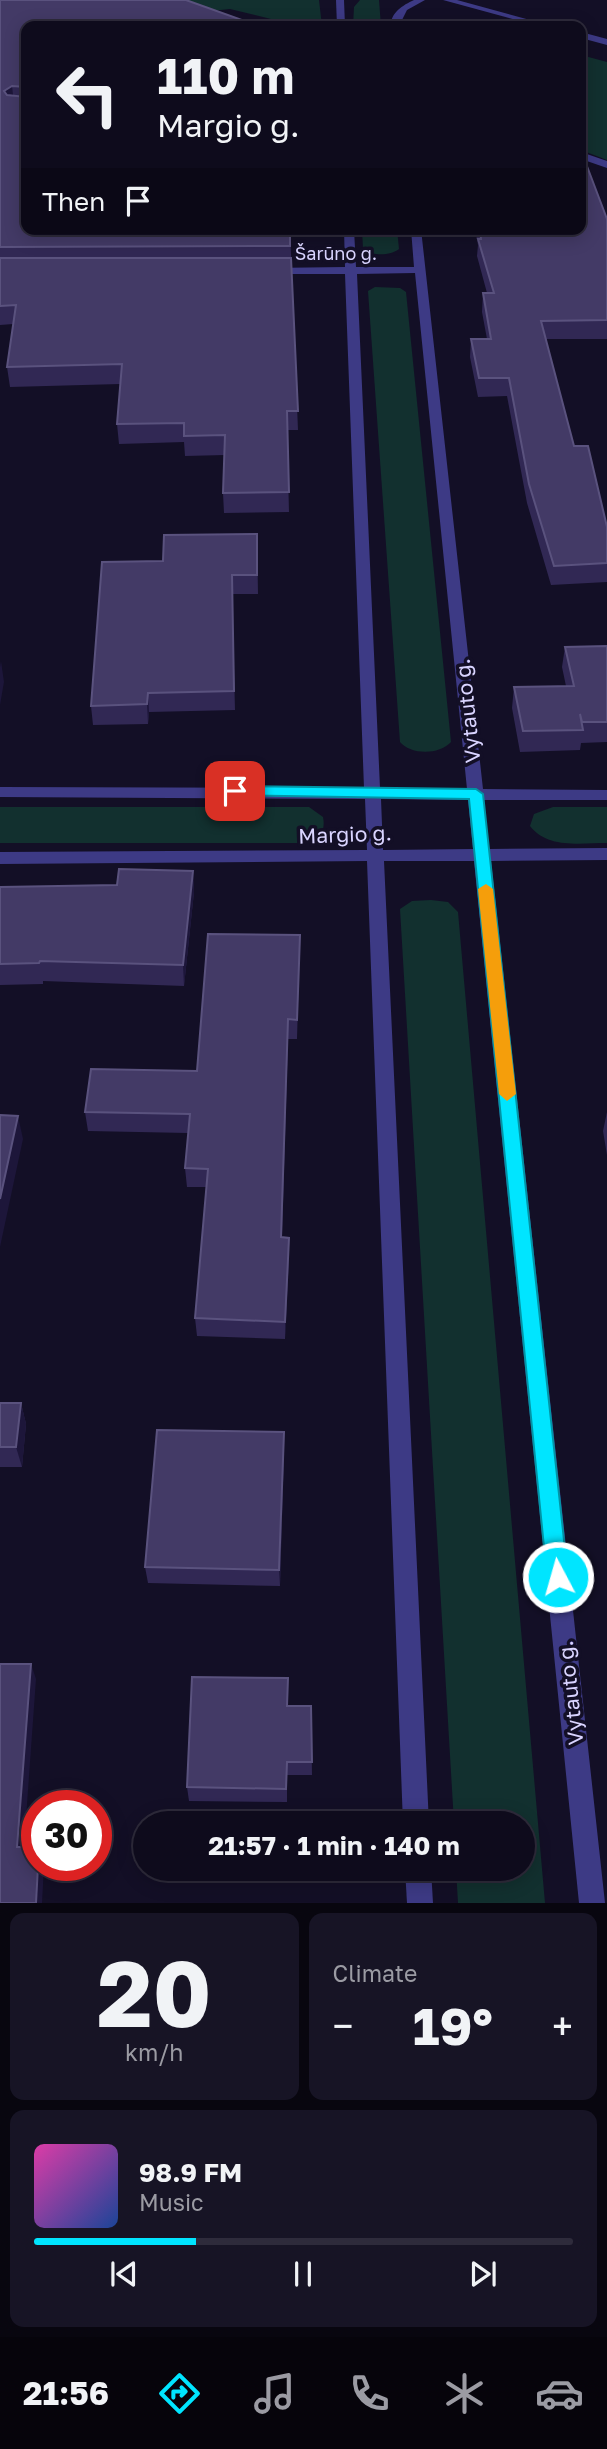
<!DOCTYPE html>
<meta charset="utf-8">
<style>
:root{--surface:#0e0b1c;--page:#171425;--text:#f1f3f6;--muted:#9b9ba3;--line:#2e2b3b;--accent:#00e5ff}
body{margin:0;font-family:"Golos Text",sans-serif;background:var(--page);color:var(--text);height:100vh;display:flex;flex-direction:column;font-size:26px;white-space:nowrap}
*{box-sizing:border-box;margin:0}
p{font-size:23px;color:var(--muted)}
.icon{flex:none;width:38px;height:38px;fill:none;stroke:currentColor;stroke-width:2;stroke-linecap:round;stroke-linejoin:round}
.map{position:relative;height:1903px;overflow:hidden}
.drawer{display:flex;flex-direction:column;gap:10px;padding:10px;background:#08060f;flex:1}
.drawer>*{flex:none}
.hud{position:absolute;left:21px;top:21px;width:565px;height:214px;border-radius:14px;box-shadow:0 4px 18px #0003,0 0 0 2px var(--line);background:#0e0b1c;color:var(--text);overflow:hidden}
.speed{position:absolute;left:21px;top:1790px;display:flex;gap:14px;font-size:35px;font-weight:700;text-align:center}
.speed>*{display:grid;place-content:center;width:91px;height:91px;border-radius:50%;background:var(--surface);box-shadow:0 4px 18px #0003,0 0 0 2px var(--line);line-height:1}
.speed .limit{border:10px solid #d22;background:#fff;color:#111}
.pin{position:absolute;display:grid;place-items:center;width:60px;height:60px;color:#fff;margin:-30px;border-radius:14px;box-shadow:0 4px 10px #0006}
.me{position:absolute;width:77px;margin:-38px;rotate:354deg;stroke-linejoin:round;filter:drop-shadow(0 0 5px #0008)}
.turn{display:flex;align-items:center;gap:24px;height:147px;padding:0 21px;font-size:32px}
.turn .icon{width:91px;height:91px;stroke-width:2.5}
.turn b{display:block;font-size:49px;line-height:60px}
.then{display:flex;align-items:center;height:66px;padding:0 21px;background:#0003;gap:14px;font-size:26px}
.big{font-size:52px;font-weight:700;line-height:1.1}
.drawer .tile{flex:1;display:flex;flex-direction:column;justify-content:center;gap:10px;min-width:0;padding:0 24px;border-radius:14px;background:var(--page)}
.drawer .dial{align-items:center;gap:0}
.dial b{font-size:91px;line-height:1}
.song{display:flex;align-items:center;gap:21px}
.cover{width:84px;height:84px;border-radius:10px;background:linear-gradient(135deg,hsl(320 70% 55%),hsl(220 70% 35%))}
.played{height:7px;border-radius:4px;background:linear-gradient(90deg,var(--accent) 30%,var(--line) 30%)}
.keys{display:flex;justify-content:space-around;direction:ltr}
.heat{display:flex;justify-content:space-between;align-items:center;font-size:38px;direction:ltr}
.drawer .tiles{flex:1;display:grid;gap:10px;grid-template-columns:1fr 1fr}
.tile:last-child{grid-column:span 2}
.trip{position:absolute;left:133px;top:1811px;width:402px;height:70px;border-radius:35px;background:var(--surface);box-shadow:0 4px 18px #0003,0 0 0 2px var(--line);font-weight:700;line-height:70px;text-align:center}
.menu{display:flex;height:112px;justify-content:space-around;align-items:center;background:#06040b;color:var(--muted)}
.menu .icon{width:49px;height:49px}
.menu .active{color:var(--accent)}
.menu b{font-size:32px;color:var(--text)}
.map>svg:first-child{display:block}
</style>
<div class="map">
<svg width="607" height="1903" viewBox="0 0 607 1903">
<rect width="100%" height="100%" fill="#130f26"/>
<g fill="#12302f">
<path d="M155,0h164l3,26h-46l-1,-6 -45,-11 -28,3z"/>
<path d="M360,0h19l2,26h-28l1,-19z"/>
<path d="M581,55l26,7v98l-26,-10z"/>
<path d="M362,229h35l2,20c-9,7 -27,7 -36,0z"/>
<path d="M375,287l25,1 6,4 45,450c-12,13 -40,13 -51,0l-32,-451z"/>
<path d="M0,807h309l14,10c3,16 -4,20 -17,26h-306z"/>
<path d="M553,807h54v36c-27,0 -59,6 -77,-17l4,-12z"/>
<path d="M431,900l17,2 10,10 87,991h-87l-2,-34h67v-45l-69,-1 -54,-914 12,-8z"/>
</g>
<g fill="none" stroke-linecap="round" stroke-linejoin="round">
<g fill="#3d3a85" fill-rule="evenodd">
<path d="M336,0h8l1,26h-8z"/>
<path d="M414,0h11l-18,10 -8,16h-8c-1,-13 12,-21 23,-26z"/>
<path d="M443,0h14l95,26h-14z"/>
<path d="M581,32l26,7v6l-26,-7z"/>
<path d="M581,152l26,9v7l-26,-9z"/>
<path d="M344,229h10l2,38h58l-3,-38h10l62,560 124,1v10h-123l5,49 118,-1v12l-116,1 114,1042h-26l-105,-1042h-90l45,963h-26l-36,-963 -367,3v-12l367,-2 -2,-51 -365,-2v-10l364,1 -19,-514h-76l-6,-3 6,-3 76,-1zM415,273l52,516 -87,-1 -23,-514zM381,799l87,1 5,49 -90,1z"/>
<path d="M405,1869h26l2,34h-26z"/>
</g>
</g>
<g fill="#312854">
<path d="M0,0l26,26 264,203 8,201h-11l2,82 -65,1 -1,-20 2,-38 -40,1 -1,-14 -65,2 -2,-20 3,-40 -110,3 -3,-20 6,-43 -13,1z"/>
<path d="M607,219v120h-61l28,107 33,81v55l-56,3 -24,-82 -20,-107 -29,1 -8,-40 1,-18h16l-5,-27 1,-19h4l-10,-37 1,-11 -3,-16h106z"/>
<path d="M257,534l1,60h-26l3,116 -86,2 -1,12 -55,1 -2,-19 72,-145z"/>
<path d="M607,646v96l-26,1 -1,7 -60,2 -8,-44 2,-21 52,-1 -4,-19 3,-20z"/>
<path d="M193,871l1,21 -10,94 -141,-5v3l-43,1v-98l117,-2z"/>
<path d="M300,935l-3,104h-9l-6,198 7,1v18l-4,83 -88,-3 -2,-18 12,-131h-20l-2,-19 3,-35 -100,-2 -3,-19 112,-41z"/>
<path d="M607,1112v43l-4,-24z"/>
<path d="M0,1403h21l5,21 -4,43h-22z"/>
<path d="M284,1450l-4,136 -132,-3 -3,-16z"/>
<path d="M288,1678v28h23l1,69h-25v27l-98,-1 -2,-14z"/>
</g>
<g fill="#1d163a">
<path d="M12,86l2,17 -10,-12z"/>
<path d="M1,661l3,21 -4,23v-38z"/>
<path d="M148,693l1,19 -1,12 -1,-20z"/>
<path d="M193,871l1,21 -10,94 -1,-21z"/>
<path d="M288,1019v20l-7,216v-18z"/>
<path d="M18,1116l5,23 -23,108v-48z"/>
<path d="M289,1238v18l-4,83v-17z"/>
<path d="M21,1403l5,21 -4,43 -6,-20z"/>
<path d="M284,1432v18l-4,136 -1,-16z"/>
<path d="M31,1664l5,15 -13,181 -6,-13z"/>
<path d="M38,1866h6l-2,37h-6z"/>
</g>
<g fill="#433a66" stroke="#5a527e" stroke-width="2" fill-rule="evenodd">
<path d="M0,0h186l70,25 -3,1h-227v203h264v17l-290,1zM12,86l14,1v10l-19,-2 -3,-4z"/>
<path d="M582,153l25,66v101l-66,1 33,125h14l19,81v36l-53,3 -25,-82 -20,-106h-30l-8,-39h20l-8,-46h11l-16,-54h3l-1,-10h101z"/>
<path d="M0,258h291l7,153h-11l2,81 -66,1 2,-58 -41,1v-13l-67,1 5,-60 -115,3 9,-62 -16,1z"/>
<path d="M257,534v41h-25l2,116 -86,2 -1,11 -56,2 11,-144 61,-1 1,-26z"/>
<path d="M607,646v76h-25l-2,-8 3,16 -60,1 -9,-44 60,-1 -9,-39z"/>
<path d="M119,869l74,2 -10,94 -143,-4 -1,2 -39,1v-77l117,-2z"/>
<path d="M208,934l92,1 -3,85 -9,-1 -7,218 8,1 -4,84 -90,-4 13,-149 -23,-1 5,-54 -105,-2 6,-43 106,2z"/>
<path d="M0,1115l18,1 -18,83z"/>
<path d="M0,1403h21l-5,44h-16z"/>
<path d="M157,1430l127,2 -5,138 -134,-3z"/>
<path d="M0,1664h31l-14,183h20v19h1l-2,37h-36z"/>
<path d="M192,1677l96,1 -1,28h24l1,56h-25l-1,27 -99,-2z"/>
</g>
<path fill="#00e5ff" stroke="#0095a6" stroke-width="2" d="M235,786l241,3 7,5 85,783 -3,7 -7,3 -8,-3 -3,-7 -78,-778 -239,-4v-7z"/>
<path fill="#f59e0b" d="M486,884l7,5 23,205 -9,7 -8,-7 -21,-205z"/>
<g text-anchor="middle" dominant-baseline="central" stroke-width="7" stroke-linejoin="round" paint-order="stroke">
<g font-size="18" fill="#d9d4ff" stroke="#130f26">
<text x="336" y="253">Šarūno g.</text>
</g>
<g font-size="21" fill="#d9d4ff" stroke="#130f26">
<text transform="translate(467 711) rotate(-96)">Vytauto g.</text>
<text transform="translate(345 834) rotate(-2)">Margio g.</text>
<text transform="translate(570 1693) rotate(-96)">Vytauto g.</text>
</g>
</g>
</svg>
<div class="speed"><div class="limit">30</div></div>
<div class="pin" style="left:235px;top:791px;background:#d93025"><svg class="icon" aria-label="arrive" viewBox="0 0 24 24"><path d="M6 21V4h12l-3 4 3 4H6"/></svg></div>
<svg class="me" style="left:558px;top:1577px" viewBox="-20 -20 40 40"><circle r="17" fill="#00e5ff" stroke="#fff" stroke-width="3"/><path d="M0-11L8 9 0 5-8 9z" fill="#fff"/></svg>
<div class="trip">21:57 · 1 min · 140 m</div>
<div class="hud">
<div class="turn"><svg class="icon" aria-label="left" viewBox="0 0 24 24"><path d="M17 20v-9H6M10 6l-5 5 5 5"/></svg><div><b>110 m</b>Margio g.</div></div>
<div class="then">Then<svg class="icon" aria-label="arrive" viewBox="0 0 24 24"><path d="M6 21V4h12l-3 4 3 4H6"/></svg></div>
</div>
</div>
<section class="drawer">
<div class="tiles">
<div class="tile dial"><b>20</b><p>km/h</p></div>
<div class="tile"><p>Climate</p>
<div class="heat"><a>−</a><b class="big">19°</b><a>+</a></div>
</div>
<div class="tile">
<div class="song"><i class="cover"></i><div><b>98.9 FM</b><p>Music</p></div></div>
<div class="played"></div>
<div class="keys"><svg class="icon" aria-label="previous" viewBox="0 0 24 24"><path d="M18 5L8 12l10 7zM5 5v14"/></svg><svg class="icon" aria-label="pause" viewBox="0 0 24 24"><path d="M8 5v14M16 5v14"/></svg><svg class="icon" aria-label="next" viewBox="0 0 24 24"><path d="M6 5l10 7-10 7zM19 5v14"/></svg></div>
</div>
</div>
</section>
<nav class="menu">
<b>21:56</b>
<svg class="icon active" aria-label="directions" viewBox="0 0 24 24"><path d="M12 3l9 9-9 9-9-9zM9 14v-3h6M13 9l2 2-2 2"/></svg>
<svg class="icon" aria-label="music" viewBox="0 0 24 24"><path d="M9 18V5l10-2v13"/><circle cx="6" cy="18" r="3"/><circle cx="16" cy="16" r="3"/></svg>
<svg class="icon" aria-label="phone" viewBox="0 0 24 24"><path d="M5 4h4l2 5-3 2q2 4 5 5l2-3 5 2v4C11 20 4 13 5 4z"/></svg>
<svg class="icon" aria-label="climate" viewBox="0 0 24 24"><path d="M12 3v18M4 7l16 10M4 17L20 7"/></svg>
<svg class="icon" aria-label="car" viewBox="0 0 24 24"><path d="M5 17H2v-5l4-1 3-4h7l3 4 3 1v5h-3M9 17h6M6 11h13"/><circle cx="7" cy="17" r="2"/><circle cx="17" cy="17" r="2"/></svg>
</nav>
